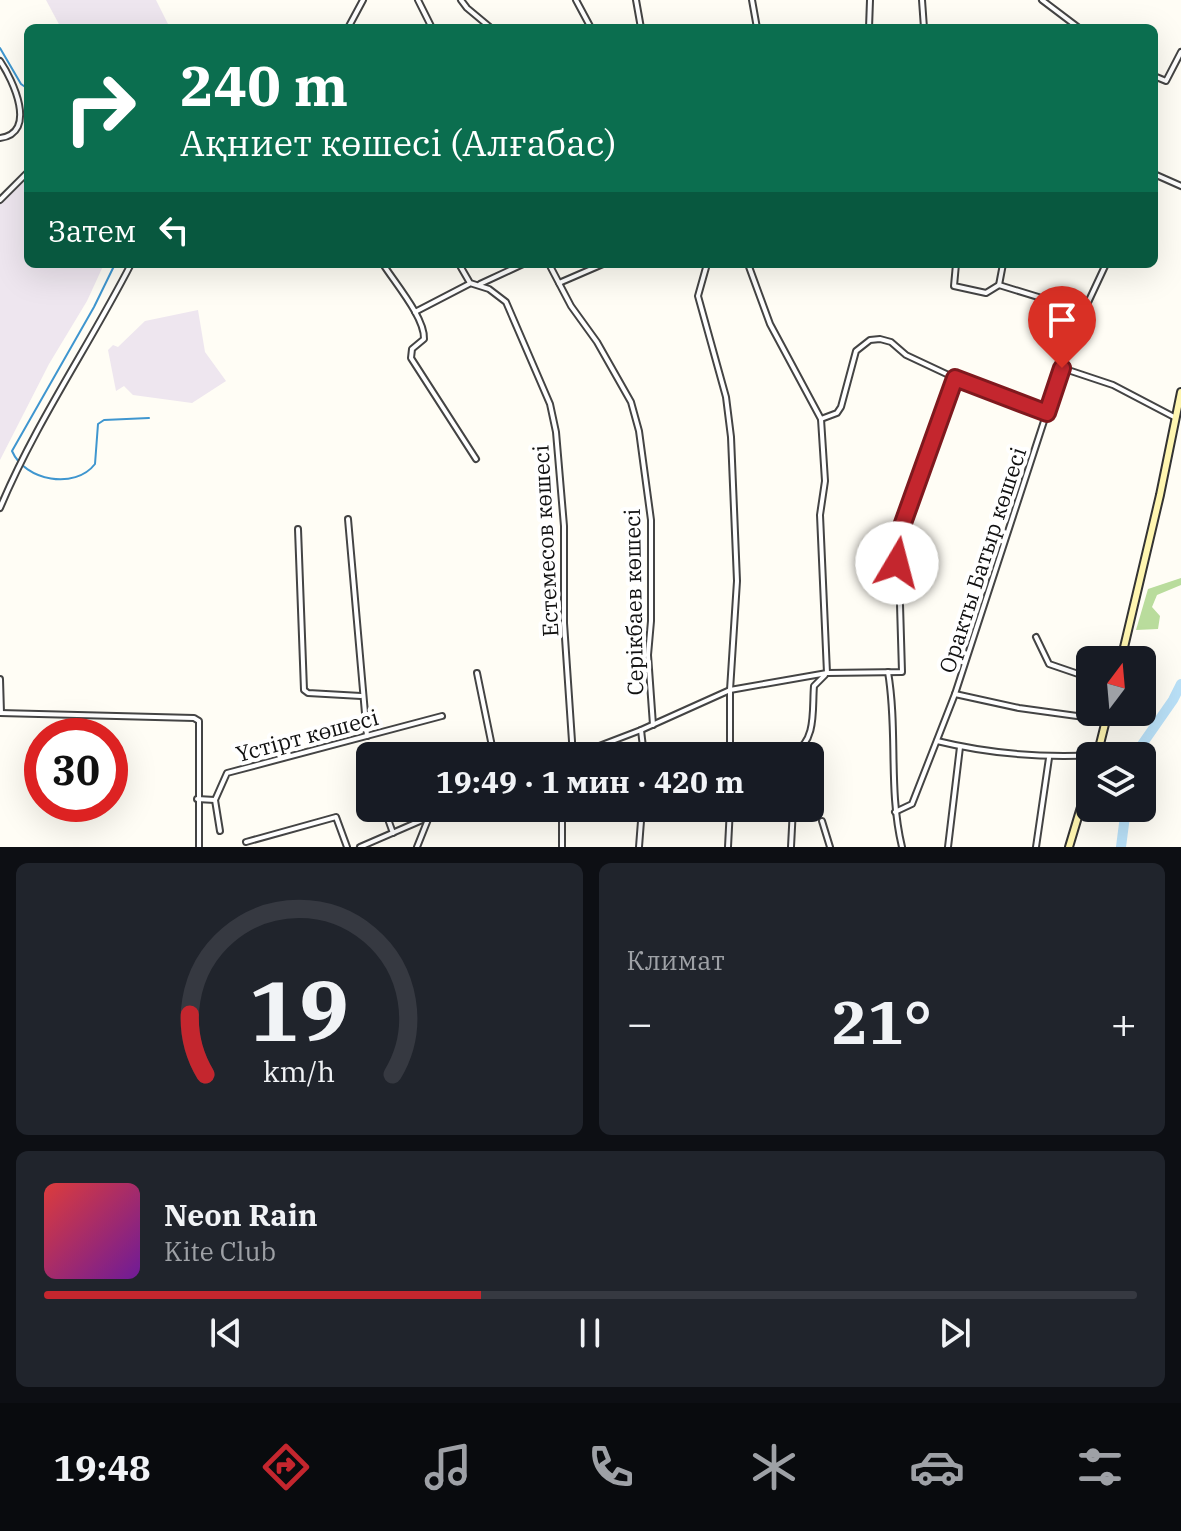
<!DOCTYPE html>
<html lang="ru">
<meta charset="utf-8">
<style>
:root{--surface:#171b24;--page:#20242c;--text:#f1f3f6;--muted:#9ea1a6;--line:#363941;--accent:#c4262e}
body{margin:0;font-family:"IBM Plex Serif",serif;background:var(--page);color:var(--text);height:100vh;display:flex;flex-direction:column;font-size:30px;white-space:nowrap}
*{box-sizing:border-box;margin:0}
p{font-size:26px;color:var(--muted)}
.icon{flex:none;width:44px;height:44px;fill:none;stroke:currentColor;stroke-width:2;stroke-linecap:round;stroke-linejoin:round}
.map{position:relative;height:847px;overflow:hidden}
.drawer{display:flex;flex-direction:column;gap:16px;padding:16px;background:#0d0f14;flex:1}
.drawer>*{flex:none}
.banner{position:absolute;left:24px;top:24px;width:1134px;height:244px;border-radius:12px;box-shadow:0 8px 32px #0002;background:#0b6e4f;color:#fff;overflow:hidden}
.needle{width:52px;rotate:16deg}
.fabs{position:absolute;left:1076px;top:646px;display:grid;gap:16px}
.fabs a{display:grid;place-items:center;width:80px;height:80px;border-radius:12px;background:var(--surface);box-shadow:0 8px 32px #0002;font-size:40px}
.speed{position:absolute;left:24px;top:718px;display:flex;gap:16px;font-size:40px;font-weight:700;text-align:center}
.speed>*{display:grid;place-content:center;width:104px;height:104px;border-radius:50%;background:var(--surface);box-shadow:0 8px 32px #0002;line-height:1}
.speed .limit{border:12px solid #d22;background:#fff;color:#111}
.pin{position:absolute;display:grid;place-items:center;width:68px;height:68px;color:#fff;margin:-82px -34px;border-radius:50% 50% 50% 0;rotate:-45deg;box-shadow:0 0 8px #0007}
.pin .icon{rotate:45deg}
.me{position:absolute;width:88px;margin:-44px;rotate:8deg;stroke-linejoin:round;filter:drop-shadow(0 0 6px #0008)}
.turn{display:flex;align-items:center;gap:28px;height:168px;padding:0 24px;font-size:36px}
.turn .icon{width:104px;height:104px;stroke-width:2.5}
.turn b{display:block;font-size:56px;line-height:68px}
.then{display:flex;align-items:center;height:76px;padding:0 24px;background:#0003;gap:16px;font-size:30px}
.big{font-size:60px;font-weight:800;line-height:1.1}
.drawer .widget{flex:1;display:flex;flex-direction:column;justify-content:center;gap:12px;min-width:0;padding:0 28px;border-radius:12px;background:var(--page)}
.drawer .dial{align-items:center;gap:0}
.dial svg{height:208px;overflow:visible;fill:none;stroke:var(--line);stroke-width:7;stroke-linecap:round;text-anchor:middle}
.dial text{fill:var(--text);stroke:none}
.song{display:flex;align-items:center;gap:24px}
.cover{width:96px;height:96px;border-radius:12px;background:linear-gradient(135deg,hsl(0 70% 55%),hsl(280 70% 35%))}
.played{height:8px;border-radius:4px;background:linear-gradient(90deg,var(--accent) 40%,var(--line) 40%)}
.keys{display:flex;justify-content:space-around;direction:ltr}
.heat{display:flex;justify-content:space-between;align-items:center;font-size:44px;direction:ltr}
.drawer .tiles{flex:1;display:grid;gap:16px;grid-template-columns:1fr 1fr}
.widget:last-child{grid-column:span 2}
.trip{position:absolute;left:356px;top:742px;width:468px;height:80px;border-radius:12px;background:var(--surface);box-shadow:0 8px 32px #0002;font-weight:800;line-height:80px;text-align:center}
.tab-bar{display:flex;height:128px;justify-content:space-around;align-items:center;background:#090b0e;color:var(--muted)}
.tab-bar .icon{width:56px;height:56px}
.tab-bar .selected{color:var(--accent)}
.tab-bar b{font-size:36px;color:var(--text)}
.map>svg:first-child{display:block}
</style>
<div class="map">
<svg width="1181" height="847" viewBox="0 0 1181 847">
<rect width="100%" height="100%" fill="#fffdf5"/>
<g fill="#eee6ef">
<path d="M46,0h110l14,28h-109z"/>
<path d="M28,175v89h76l-17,37 -38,63 -49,96v-257z"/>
<path d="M198,310l7,42 21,29 -34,22 -59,-8 -9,-9 -8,5 -8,-41 5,-5 5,2 27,-26z"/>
</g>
<path fill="#b9dc9c" d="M1181,578v7l-24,10 -5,12 8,9 -2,13 -22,1 12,-41z"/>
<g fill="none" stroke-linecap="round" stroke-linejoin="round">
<g stroke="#3f96cf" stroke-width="2">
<path d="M0,48l21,36 7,5"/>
<path d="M115,264l-21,43 -82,144c13,30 63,39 83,13l3,-40 6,-4 45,-2"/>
</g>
<g stroke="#b9e0f7" stroke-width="10">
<path d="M1134,756l39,-56 8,-16"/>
<path d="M1121,847l5,-39"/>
</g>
<defs>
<g id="minor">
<path d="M418,0l14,28"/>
<path d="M461,0l6,8 24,20"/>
<path d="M576,0l15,28"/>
<path d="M636,0l5,28"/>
<path d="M752,0l5,28"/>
<path d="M922,0l2,28"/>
<path d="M1042,0l37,28"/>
<path d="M348,28l15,-28"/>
<path d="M869,28l1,-28"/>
<path d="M0,61c13,19 38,72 0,77"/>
<path d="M1154,76l12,5 15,-29"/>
<path d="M1154,174l27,12"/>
<path d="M0,200l28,-28"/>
<path d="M383,264c12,19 42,54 41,75l-12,10 -1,9 65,101"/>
<path d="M459,264l11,19 19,6 17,13 44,102 6,28 8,94v97l9,133"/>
<path d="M549,264l22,42 26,36 34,60 8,29 12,89v101l-3,34 5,70"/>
<path d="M707,264l-9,32 28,101 5,40 6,144 -7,109v66"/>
<path d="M748,264l22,60 51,95 4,62 -5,34 7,158"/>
<path d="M956,264l-2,22 32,7 13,-8 4,-21"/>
<path d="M559,283l44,-19"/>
<path d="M480,284l43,-20"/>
<path d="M999,285l85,26"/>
<path d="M415,312l54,-28"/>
<path d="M1062,368l51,17 63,33"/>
<path d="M821,419l16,-6 4,-6 15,-56 14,-11 10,-1 11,3 15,13 49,23 92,35"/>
<path d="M0,508c36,-86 89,-162 131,-244"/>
<path d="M348,519l19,217"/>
<path d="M298,529l6,161 4,3 53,3"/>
<path d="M1036,637l13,27 41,14"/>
<path d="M888,672c10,58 0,117 14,175"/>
<path d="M477,673l17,83"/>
<path d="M0,679l1,34"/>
<path d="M955,694l64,14 87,12"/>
<path d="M0,713l194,5 5,3v126"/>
<path d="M641,730l3,26"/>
<path d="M937,741c53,13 106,17 160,14"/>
<path d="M573,756l68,-26 89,-40 97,-17 75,-1 -4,-135 57,-159"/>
<path d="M794,756v-4c23,-11 18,-44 20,-66l11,-11"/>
<path d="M197,799l18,1 12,-27 215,-57"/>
<path d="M215,800l5,31"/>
<path d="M384,808l9,25"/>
<path d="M562,808v39"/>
<path d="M895,812l17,-8 43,-110 105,-322 24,-61 22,-47"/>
<path d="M822,821l8,26"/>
<path d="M246,842l90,-25 11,30"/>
<path d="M360,847l90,-39"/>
<path d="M417,847l12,-30"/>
<path d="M639,847l3,-39"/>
<path d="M728,847l2,-39"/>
<path d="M791,847l2,-39"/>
<path d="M948,847l12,-100"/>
<path d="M1036,847l13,-89"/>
</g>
<g id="secondary">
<path d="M1121,660l39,-165 21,-103"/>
<path d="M1097,756l11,-44"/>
<path d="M1069,847l21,-70"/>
</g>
</defs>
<use href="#minor" stroke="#444" stroke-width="8"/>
<use href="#secondary" stroke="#333" stroke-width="10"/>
<use href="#minor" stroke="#fff" stroke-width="4"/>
<use href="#secondary" stroke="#fff6b0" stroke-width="6"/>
</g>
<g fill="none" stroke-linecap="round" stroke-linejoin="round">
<defs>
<path id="route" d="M897,563l1,-26 57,-159 92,35 15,-45"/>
</defs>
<use href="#route" stroke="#7f191e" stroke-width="20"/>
<use href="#route" stroke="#c4262e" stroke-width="14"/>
</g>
<g text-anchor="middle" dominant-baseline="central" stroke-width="8" stroke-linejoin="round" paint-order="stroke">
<g font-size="22" fill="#111" stroke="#fff">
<text transform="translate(545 541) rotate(-93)">Естемесов көшесі</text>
<text transform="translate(982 560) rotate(-72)">Оракты Батыр көшесі</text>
<text transform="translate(633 602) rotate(-91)">Серікбаев көшесі</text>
<text transform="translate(307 735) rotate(-15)">Үстірт көшесі</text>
</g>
</g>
</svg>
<div class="fabs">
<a><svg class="needle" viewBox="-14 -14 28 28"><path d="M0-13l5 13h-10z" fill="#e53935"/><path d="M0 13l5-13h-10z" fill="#9ea1a6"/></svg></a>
<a><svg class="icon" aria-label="layers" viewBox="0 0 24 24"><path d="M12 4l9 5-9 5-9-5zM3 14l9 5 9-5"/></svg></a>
</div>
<div class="speed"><div class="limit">30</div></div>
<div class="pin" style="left:1062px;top:368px;background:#d93025"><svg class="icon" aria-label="arrive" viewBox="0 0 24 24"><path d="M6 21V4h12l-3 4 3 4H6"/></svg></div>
<svg class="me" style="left:897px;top:563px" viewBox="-20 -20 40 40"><circle r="19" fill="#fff"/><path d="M0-13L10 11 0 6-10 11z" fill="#c4262e"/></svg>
<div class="trip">19:49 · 1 мин · 420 m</div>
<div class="banner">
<div class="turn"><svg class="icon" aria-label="right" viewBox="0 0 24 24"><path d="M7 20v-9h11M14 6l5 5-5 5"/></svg><div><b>240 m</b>Ақниет көшесі (Алғабас)</div></div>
<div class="then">Затем<svg class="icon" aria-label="left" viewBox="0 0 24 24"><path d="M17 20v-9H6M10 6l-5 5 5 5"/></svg></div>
</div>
</div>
<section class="drawer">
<div class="tiles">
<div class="widget dial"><svg viewBox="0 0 100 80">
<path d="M14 69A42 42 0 1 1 86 69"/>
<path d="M14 69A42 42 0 0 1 8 46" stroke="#c4262e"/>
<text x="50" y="56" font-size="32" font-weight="700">19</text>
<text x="50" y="72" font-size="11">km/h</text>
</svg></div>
<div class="widget"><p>Климат</p>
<div class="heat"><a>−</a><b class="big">21°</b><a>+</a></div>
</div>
<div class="widget">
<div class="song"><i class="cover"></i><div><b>Neon Rain</b><p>Kite Club</p></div></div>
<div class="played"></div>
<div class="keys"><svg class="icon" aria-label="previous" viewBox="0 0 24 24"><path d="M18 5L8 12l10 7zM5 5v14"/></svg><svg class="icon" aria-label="pause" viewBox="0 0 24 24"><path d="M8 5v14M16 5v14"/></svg><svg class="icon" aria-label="next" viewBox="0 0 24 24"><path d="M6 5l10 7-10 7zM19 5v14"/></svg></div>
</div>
</div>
</section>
<nav class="tab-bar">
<b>19:48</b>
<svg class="icon selected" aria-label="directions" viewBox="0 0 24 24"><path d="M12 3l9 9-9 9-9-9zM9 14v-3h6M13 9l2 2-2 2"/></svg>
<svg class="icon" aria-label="music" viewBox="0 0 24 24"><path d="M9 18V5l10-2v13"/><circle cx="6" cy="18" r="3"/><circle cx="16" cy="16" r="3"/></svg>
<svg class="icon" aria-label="phone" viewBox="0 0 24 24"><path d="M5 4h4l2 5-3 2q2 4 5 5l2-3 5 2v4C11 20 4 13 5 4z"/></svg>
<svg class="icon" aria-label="climate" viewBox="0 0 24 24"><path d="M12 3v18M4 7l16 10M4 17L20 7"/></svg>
<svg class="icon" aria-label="car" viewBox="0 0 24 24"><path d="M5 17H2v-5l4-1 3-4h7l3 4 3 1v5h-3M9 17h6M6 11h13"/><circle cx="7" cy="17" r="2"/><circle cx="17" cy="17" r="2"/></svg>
<svg class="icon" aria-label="filters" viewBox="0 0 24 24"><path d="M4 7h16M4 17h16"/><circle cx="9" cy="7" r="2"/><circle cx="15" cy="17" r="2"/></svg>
</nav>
